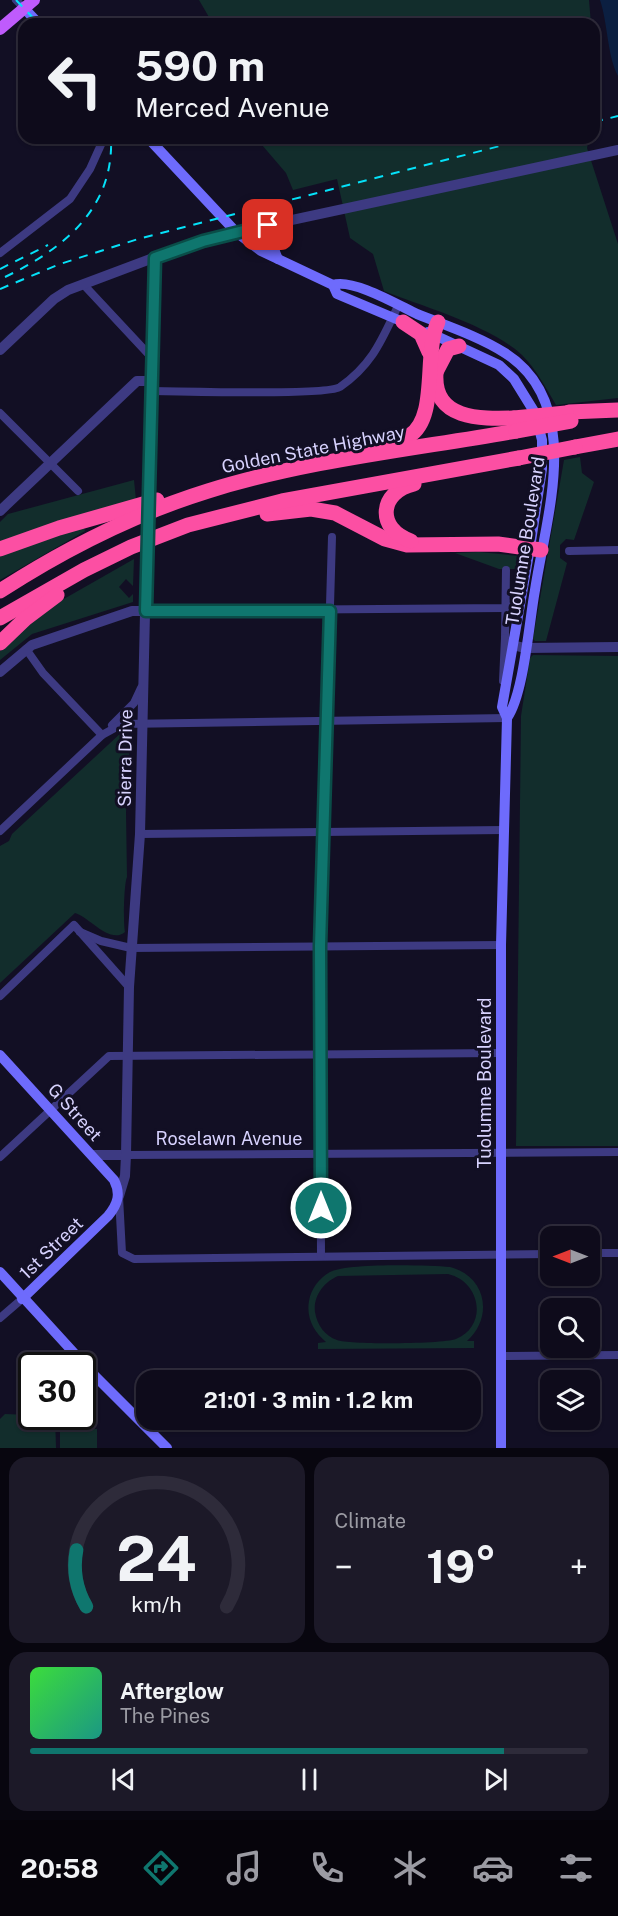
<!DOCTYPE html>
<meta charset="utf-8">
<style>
:root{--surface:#0e0b1b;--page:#1c1928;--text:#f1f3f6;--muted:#9b9ba3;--line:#2e2b3a;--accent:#0f766e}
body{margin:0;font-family:"Public Sans",sans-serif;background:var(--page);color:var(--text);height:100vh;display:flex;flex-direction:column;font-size:22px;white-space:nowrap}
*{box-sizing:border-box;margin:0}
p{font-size:20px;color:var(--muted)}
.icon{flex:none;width:33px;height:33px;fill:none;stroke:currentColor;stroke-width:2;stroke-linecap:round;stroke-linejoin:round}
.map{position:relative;height:1448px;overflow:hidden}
.panel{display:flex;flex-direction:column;gap:9px;padding:9px;background:#08060f;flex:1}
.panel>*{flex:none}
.guide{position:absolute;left:18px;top:18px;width:582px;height:126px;border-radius:18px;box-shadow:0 2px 4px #0004,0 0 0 2px var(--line);background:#0e0b1b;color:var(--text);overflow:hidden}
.needle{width:39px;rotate:270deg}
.buttons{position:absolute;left:540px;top:1226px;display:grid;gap:12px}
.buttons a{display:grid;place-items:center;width:60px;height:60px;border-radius:12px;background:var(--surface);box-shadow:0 2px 4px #0004,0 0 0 2px var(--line);font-size:30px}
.speed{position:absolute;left:18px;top:1352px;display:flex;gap:12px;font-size:30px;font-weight:700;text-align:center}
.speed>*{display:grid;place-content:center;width:78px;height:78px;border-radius:50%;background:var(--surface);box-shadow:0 2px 4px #0004,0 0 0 2px var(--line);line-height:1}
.speed .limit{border:3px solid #111;border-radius:9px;background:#fff;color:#111}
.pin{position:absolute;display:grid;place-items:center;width:51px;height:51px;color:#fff;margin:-26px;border-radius:12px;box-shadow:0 3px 9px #0006}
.me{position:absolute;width:66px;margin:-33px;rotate:0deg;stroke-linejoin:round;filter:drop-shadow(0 0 4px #0008)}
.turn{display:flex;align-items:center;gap:21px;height:126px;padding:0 18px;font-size:27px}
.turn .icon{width:78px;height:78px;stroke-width:2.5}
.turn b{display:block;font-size:42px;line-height:51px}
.big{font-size:45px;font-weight:700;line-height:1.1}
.panel .widget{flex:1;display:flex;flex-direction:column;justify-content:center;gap:9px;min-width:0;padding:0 21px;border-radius:18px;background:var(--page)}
.panel .dial{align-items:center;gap:0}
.dial svg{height:156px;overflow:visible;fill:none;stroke:var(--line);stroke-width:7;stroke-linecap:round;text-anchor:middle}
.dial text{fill:var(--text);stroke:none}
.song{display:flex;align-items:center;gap:18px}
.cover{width:72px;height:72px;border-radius:9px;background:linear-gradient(135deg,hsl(120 70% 55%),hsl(170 70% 35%))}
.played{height:6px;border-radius:3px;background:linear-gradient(90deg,var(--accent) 85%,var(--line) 85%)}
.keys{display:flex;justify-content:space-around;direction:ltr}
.heat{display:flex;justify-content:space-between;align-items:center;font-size:33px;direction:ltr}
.panel .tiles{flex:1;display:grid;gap:9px;grid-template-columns:1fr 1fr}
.widget:last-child{grid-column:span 2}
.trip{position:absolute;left:136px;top:1370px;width:345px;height:60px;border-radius:18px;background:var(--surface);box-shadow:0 2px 4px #0004,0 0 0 2px var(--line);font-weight:700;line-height:60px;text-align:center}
.tab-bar{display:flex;height:96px;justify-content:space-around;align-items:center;background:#06040b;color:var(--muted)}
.tab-bar .icon{width:42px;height:42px}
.tab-bar .current{color:var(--accent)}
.tab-bar b{font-size:27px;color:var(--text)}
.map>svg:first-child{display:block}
</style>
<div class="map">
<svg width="618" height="1448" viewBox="0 0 618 1448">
<rect width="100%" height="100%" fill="#120f24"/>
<g fill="#122d2c" fill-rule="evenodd">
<path d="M199,0h390l2,24h-378z"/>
<path d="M256,138h333l-2,10 31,96v154l-62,7c-10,-17 -20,-36 -34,-50 -31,-29 -98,-48 -138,-64l-11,-37 -23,-16 -13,-59 -44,11 -7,-17z"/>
<path d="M580,457l2,16 12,9 -20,58 -8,-1 -6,6v13l7,5 -21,78h-11l-2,-2 31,-179z"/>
<path d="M134,480l2,20 -136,43v-21l8,-8z"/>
<path d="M83,525l2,6 -85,49v-25z"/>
<path d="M479,552l40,4 3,4 -1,9h-22l-44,-16z"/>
<path d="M134,559l-1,27 -7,-7 -7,8 10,11 4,-4v8l-101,32 -32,26v-9l41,-39z"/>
<path d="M533,655l85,1v490h-102l5,-430 9,-58z"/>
<path d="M122,732l6,3 2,4 -4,73 1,65c-3,6 -4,47 -2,55 -15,13 -37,-16 -50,-19l-75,70v-137l9,-5 3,-7z"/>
<path d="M450,1267c36,9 44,50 17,74h7v7l-156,1v-6l8,-1c-12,-10 -20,-24 -17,-41 2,-12 10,-23 21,-29 18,-9 96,-7 120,-5zM448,1274c32,7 41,51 8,65 -13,5 -106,6 -119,1 -12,-4 -20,-15 -22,-28 -2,-16 9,-30 23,-36z"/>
<path d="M5,1414l50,2 1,32h-56v-29z"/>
<rect x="60" y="1429" width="37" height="19"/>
</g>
<path fill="#0b1f41" d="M600,0h18v76c-11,-21 -10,-52 -18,-76z"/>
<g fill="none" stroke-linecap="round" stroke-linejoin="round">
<g stroke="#3d3a82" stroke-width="8">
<path d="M16,0l7,7"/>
<path d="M0,253l70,-54 20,-30 14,-31"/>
<path d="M83,284l70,75"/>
<path d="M152,391c27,0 174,5 188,-4 33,-23 42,-48 58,-81"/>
<path d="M0,413l78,78"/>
<path d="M569,551l49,-1"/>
<path d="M506,570l-1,68 7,7"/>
<path d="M146,611l359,-3 16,-13"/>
<path d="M26,649l17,24 59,62"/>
<path d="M503,681l2,-43"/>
<path d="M112,725l22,-22 7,-15"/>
<path d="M0,831l102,-96 20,-11 385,-6"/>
<path d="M140,834l364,-4"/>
<path d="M80,932l21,9 30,7 370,-3"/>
<path d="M0,996l74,-71 55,62"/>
<path d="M126,1155l492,-3"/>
<path d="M0,1157l109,-101 391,-3"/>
<path d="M119,1197l3,56 12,6 416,-5"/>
<path d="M590,1253h28"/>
<path d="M321,1256l-1,-310 12,-409"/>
<path d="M0,1318l22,-19"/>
<path d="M501,1356l117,-1"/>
</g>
<g stroke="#3d3a82" stroke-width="10">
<path d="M0,350l54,-51 14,-9 109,-41 59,-17 382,-82"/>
<path d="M149,486l6,-228"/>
<path d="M0,511l137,-130h15"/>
<path d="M512,645l13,3 93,-1"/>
<path d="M0,672l32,-27 100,-34h14"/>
<path d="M92,1155h34"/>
<path d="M119,1196l6,-20 1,-21 3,-168 11,-153 6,-265"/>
</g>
<g stroke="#6e6bfc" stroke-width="10">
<path d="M23,7l16,17"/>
<path d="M148,138l88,94 25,19 72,34 4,9 71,30"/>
<path d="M278,259c-8,-16 -5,-25 8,-38"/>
<path d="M333,285c19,-7 65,20 84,29 30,12 61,22 88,39 80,51 41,163 30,237 -6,32 -11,104 -28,128"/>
<path d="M428,332l71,33 15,14 21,34 7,27v29l-12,79 -28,159 5,11 -6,227v503"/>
<path d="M0,1055l114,125c7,14 4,24 -6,36l-86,83"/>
<path d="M0,1272l95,104 72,72"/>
</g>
<path stroke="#bf5bfc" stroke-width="12" d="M0,29l34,-29"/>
<g stroke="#fc4fa3" stroke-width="15">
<path d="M403,322l18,12 8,18"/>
<path d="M436,372l12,-23 11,-3"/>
<path d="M436,373c-3,47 44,46 78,45"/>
<path d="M569,412l49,-2"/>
<path d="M575,447l43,-8"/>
<path d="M364,448c14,-3 32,-5 45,-12 30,-18 14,-83 29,-114"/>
<path d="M267,514l44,-5 24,4 50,26 22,6 91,-1 43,6"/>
<path d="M411,541c-35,-12 -32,-49 3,-57"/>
<path d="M0,549l59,-21 98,-28"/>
<path d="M0,591c65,-42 134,-77 208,-100 99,-31 206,-42 308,-60"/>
<path d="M0,618l84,-48 47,-23 57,-22 94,-24 237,-43"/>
<path d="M0,643l25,-24 32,-24"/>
</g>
<g stroke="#05e1f8" stroke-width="2" stroke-dasharray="9 8" stroke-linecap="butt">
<path d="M16,0l23,24"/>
<path d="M594,122l24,-6"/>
<path d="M0,269l48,-24"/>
<path d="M5,277c58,-28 109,-68 106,-139"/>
<path d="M0,289l60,-25 78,-25 393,-101"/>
</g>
<path stroke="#3d3a82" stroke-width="10" d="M146,569l3,-83"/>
<g stroke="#fc4fa3" stroke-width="15">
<path d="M514,418l52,-5"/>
<path d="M516,431l55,-10"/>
<path d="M519,458l56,-11"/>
</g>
</g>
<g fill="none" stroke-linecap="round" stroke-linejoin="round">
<defs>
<path id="route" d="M268,225l-65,16 -48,17 -9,353h184l-10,335 1,262"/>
</defs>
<use href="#route" stroke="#0a4d48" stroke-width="15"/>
<use href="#route" stroke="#0f766e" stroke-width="10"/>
</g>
<g text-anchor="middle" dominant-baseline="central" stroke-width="6" stroke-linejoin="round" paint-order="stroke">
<g font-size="18" fill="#d7d2fe" stroke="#120f24">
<text transform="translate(313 449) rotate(-11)">Golden State Highway</text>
<text transform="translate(525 541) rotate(-81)">Tuolumne Boulevard</text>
<text transform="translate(125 758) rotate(-89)">Sierra Drive</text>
<text transform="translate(484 1083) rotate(-90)">Tuolumne Boulevard</text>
<text transform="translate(75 1112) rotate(48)">G Street</text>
<text x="229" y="1138">Roselawn Avenue</text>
<text transform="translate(51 1248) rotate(-44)">1st Street</text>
</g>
</g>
</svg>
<div class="buttons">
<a><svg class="needle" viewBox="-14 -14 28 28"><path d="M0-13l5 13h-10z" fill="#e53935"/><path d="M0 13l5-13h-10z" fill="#9b9ba3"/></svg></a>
<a><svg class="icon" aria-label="search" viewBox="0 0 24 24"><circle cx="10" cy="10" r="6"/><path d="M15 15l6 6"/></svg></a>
<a><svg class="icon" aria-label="layers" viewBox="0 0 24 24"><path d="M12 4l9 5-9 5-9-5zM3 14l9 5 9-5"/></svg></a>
</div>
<div class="speed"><div class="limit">30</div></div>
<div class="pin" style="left:268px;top:225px;background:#d93025"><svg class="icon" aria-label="arrive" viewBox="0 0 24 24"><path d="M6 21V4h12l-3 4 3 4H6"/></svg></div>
<svg class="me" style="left:321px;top:1208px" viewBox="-20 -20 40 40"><circle r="17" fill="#0f766e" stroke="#fff" stroke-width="3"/><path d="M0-11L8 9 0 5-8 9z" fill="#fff"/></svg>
<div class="trip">21:01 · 3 min · 1.2 km</div>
<div class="guide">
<div class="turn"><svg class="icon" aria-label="left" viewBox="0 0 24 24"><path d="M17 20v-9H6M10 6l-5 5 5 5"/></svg><div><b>590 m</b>Merced Avenue</div></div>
</div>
</div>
<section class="panel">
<div class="tiles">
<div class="widget dial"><svg viewBox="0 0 100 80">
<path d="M14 69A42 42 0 1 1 86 69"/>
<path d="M14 69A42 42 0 0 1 9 40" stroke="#0f766e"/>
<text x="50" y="56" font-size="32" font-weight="700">24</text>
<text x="50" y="72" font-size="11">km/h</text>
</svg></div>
<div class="widget"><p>Climate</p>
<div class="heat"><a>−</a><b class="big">19°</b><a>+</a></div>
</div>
<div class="widget">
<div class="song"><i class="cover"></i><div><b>Afterglow</b><p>The Pines</p></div></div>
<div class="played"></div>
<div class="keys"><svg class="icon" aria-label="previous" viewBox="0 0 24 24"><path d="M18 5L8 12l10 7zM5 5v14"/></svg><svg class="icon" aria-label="pause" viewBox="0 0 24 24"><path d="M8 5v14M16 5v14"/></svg><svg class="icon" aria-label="next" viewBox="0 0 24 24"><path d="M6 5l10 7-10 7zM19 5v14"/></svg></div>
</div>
</div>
</section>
<nav class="tab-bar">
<b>20:58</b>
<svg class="icon current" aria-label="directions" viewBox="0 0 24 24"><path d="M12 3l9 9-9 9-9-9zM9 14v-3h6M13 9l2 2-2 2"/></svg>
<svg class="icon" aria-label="music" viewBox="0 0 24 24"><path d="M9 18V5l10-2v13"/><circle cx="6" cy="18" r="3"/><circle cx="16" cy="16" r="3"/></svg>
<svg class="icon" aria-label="phone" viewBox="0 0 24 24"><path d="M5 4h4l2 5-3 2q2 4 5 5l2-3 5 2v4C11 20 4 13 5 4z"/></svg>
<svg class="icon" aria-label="climate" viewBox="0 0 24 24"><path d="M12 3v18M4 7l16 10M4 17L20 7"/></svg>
<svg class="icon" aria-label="car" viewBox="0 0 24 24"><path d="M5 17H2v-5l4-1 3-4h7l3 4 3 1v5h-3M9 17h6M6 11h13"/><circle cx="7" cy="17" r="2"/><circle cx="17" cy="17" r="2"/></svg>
<svg class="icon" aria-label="filters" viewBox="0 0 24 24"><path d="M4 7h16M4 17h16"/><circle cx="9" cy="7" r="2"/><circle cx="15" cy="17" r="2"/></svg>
</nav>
